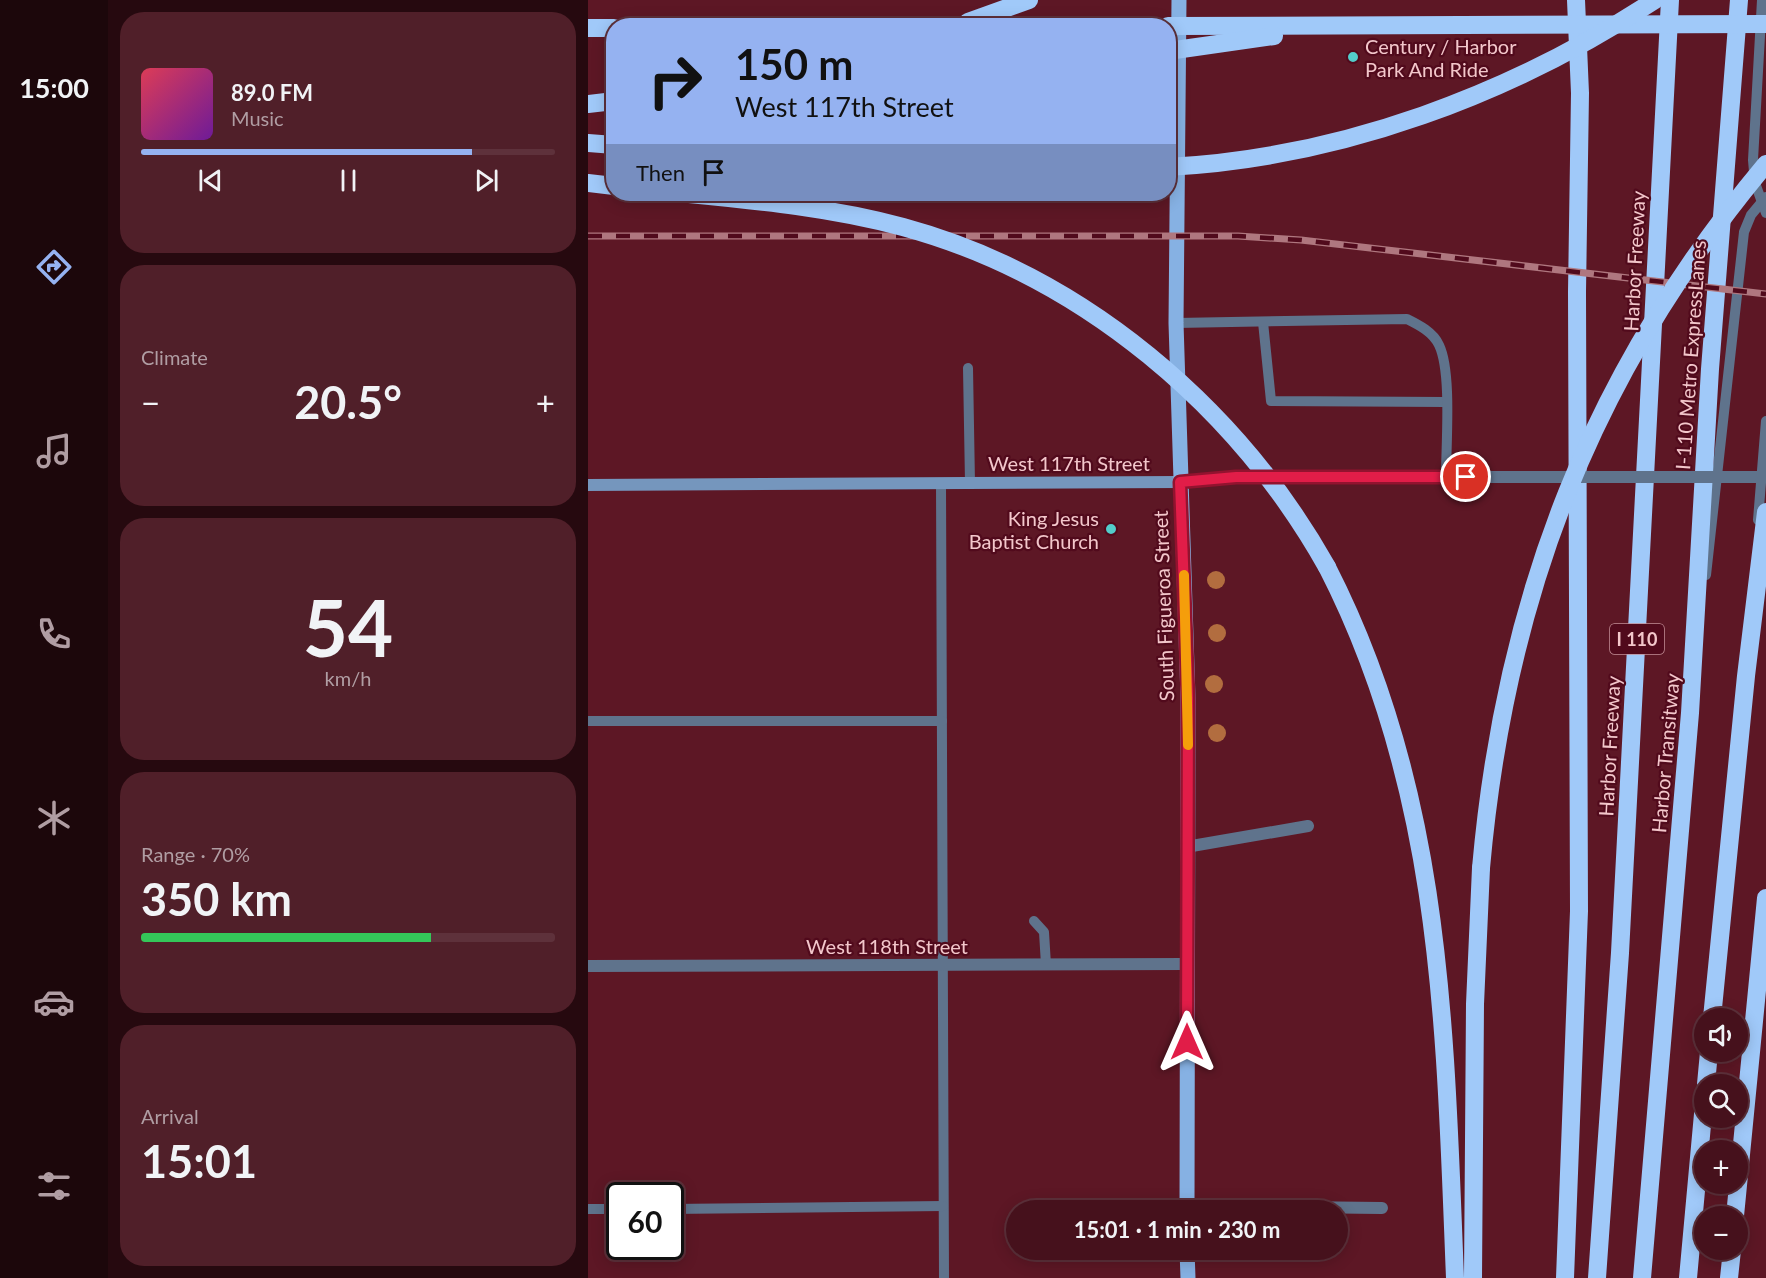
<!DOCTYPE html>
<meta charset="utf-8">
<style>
:root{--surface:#46111c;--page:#501f29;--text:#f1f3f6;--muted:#b09da3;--line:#5e313b;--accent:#95b2f1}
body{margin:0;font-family:Lato,sans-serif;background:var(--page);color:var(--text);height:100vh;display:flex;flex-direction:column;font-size:22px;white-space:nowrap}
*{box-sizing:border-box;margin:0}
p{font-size:20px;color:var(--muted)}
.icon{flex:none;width:33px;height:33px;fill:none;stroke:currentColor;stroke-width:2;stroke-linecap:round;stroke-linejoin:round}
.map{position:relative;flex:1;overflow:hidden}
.details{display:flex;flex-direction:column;gap:12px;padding:12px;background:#26090f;width:480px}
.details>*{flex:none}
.hud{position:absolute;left:18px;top:18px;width:570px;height:183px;border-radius:24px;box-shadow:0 3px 15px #0003,0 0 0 2px var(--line);background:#95b2f1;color:#111;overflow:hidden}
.fabs{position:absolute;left:1106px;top:1008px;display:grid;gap:12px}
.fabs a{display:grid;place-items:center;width:54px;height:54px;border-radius:50%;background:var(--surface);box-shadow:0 3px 15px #0003,0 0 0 2px var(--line);font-size:30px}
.speed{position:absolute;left:18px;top:1182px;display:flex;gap:12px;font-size:30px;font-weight:700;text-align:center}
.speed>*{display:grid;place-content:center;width:78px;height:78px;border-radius:50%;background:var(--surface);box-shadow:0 3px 15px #0003,0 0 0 2px var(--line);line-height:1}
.speed .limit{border:3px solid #111;border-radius:9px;background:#fff;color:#111}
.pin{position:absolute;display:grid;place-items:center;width:51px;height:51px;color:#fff;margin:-26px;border:3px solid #fff;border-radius:50%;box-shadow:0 2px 6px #0007}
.me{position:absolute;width:66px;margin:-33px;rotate:0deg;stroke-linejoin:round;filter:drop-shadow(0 0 4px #0008)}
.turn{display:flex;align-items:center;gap:21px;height:126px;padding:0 30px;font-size:27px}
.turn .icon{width:78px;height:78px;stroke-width:2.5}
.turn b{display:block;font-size:42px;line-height:51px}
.then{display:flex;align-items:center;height:57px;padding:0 30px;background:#0003;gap:12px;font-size:22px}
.big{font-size:45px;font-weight:700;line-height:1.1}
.details .card{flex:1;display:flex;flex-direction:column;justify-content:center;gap:9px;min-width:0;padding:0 21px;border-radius:24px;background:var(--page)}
.details .dial{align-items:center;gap:0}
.dial b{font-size:78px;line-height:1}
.song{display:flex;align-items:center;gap:18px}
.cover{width:72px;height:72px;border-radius:9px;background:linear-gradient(135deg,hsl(350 70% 55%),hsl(280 70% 35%))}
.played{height:6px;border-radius:3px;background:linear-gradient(90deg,var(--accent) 80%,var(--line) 80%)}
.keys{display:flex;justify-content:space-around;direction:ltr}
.heat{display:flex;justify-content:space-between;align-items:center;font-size:33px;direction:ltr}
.charge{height:9px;border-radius:4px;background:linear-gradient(90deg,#34c759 70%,var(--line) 0)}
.trip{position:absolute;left:418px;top:1200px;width:342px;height:60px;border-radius:30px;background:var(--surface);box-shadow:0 3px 15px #0003,0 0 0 2px var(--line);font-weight:700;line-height:60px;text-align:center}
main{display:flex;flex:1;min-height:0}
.tabs{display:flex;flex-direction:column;width:108px;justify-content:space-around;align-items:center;background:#1c070b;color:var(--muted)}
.tabs .icon{width:42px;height:42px}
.tabs .active{color:var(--accent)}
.tabs b{font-size:27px;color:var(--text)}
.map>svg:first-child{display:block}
</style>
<main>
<nav class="tabs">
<b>15:00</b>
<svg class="icon active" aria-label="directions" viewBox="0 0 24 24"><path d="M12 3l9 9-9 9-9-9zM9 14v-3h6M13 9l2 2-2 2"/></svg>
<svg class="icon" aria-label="music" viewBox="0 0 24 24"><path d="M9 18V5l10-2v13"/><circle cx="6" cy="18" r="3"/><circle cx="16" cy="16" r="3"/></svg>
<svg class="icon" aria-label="phone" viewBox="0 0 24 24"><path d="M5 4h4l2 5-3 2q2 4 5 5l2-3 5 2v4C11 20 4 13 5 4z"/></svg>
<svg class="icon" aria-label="climate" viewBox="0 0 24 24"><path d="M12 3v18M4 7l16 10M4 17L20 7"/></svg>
<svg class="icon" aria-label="car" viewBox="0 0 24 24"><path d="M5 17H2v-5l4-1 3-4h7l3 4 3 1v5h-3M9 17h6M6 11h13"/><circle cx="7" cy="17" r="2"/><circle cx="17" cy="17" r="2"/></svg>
<svg class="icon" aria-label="filters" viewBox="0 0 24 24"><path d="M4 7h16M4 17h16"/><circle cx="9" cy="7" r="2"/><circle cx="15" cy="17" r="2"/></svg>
</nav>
<section class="details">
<div class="card">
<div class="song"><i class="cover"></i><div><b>89.0 FM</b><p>Music</p></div></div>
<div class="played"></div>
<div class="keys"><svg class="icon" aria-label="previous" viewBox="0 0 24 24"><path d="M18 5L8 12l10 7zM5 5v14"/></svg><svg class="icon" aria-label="pause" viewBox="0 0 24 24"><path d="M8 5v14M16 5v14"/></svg><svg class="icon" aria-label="next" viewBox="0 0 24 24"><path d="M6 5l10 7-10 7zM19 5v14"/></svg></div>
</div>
<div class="card"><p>Climate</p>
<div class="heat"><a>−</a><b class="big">20.5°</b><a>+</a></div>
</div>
<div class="card dial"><b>54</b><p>km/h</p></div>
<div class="card"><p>Range · 70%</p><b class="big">350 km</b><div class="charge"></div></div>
<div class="card"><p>Arrival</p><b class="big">15:01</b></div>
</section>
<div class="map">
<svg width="1178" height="1278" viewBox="0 0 1178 1278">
<rect width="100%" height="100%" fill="#5d1725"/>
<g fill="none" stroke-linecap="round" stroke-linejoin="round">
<g stroke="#5f738c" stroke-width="10">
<path d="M1174,0l-9,160 2,23 11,30"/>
<path d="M675,322l8,79 174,1"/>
<path d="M588,323l231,-4c12,6 26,13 32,26 13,27 7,99 7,132"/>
<path d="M380,368l2,115"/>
<path d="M353,483l3,795"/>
<path d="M1170,520l8,-99"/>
<path d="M1118,575l38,-343 7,-17 15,-18"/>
<path d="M0,721h354"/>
<path d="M446,921l10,11 2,33"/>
<path d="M0,1209h32"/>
<path d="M82,1209l273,-3"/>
</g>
<g stroke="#5f738c" stroke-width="12">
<path d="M592,482l56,-5h270"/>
<path d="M598,847l122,-21"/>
<path d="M0,966l598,-2"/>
<path d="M599,1206l195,2"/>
</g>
<path stroke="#7596bd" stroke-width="12" d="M0,485l592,-3"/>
<g stroke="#86b1e3" stroke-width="15">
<path d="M591,0l-3,323 12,375 -1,512"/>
<path d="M599,1250l1,28"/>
</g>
<g stroke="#a0c9f9" stroke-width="18">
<path d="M380,22l61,-22"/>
<path d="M321,26h78"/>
<path d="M0,28h26"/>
<path d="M0,104l26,-3"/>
<path d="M0,143l26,2"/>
<path d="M0,183l26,3"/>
<path d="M739,567c116,226 118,464 128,711"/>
<path d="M1124,1018l34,-342 20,-164"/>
<path d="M1118,1084l3,-32"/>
<path d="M1147,1216l31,-318"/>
<path d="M885,1278l2,-274 6,-136"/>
<path d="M977,1278l14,-367 -2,-619 3,-199 -4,-93"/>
<path d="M1009,1278l23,-325 50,-953"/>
<path d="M1054,1278l48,-565 20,-344 29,-369"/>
<path d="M1100,1278l16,-175"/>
<path d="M1141,1278l3,-28"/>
</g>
<defs>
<path id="rail" d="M0,236h650l63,4 465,54"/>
</defs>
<use href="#rail" stroke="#af777f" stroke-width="7"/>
<use href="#rail" stroke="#510a1c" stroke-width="4.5" stroke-dasharray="14" stroke-linecap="butt"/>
<path stroke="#5f738c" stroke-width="12" d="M918,477h260"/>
<g stroke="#a0c9f9" stroke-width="18">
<path d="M580,26l598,-2"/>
<path d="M580,51l106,-15"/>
<path d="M580,167c173,-9 344,-73 487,-167"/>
<path d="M101,194c72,7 144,14 214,33 180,49 334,180 424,340"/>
<path d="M893,868c24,-270 110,-495 285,-704"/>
</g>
</g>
<g fill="#b26d3f">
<circle cx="628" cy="580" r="9"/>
<circle cx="629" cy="633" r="9"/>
<circle cx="626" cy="684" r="9"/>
<circle cx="629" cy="733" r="9"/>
</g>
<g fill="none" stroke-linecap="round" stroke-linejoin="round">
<defs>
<path id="route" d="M599,1042l1,-344 -8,-216 56,-5h230"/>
</defs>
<use href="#route" stroke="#92132f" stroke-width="15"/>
<use href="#route" stroke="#e11d48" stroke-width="10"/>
<path stroke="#f59e0b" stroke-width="10" d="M596,575l4,170"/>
</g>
<g fill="#53cdca" stroke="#510a1c" stroke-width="2">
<circle cx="765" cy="57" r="6"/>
<circle cx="523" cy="529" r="6"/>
</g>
<g text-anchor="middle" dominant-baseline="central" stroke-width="4.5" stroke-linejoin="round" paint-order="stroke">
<rect fill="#510a1c" stroke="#c28e96" stroke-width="1.5" x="1022" y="624" width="54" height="30" rx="4.5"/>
<g font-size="18" font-weight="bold" fill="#f3c7cb">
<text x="1049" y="639">I 110</text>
</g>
<g font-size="20" fill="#f3c7cb" stroke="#510a1c" text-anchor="start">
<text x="777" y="46">Century / Harbor<tspan x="777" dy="23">Park And Ride</tspan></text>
<text x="511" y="518" text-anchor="end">King Jesus<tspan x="511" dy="23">Baptist Church</tspan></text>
</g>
<g font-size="20" fill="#f3c7cb" stroke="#510a1c">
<text transform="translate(1046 261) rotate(-87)">Harbor Freeway</text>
<text transform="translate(1102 355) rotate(-86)">I-110 Metro ExpressLanes</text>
<text x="481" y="463">West 117th Street</text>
<text transform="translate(575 606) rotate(-92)">South Figueroa Street</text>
<text transform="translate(1021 746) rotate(-87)">Harbor Freeway</text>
<text transform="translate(1077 753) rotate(-85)">Harbor Transitway</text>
<text x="299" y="946">West 118th Street</text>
</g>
</g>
</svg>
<div class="fabs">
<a><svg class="icon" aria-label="sound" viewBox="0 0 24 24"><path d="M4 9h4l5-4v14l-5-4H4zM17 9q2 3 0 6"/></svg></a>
<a><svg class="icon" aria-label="search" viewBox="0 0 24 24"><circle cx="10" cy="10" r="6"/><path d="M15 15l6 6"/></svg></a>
<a>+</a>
<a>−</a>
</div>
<div class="speed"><div class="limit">60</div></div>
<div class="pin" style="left:878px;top:477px;background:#d93025"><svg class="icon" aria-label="arrive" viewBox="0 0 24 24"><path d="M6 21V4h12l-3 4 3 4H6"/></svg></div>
<svg class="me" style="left:599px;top:1042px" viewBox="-20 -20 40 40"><path d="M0-17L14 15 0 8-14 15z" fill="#e11d48" stroke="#fff" stroke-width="4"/></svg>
<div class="trip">15:01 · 1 min · 230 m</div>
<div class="hud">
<div class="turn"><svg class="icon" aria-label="right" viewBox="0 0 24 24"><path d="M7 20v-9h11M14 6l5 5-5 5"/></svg><div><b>150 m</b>West 117th Street</div></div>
<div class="then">Then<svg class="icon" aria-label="arrive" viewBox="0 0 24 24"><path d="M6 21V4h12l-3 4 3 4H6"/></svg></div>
</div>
</div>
</main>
